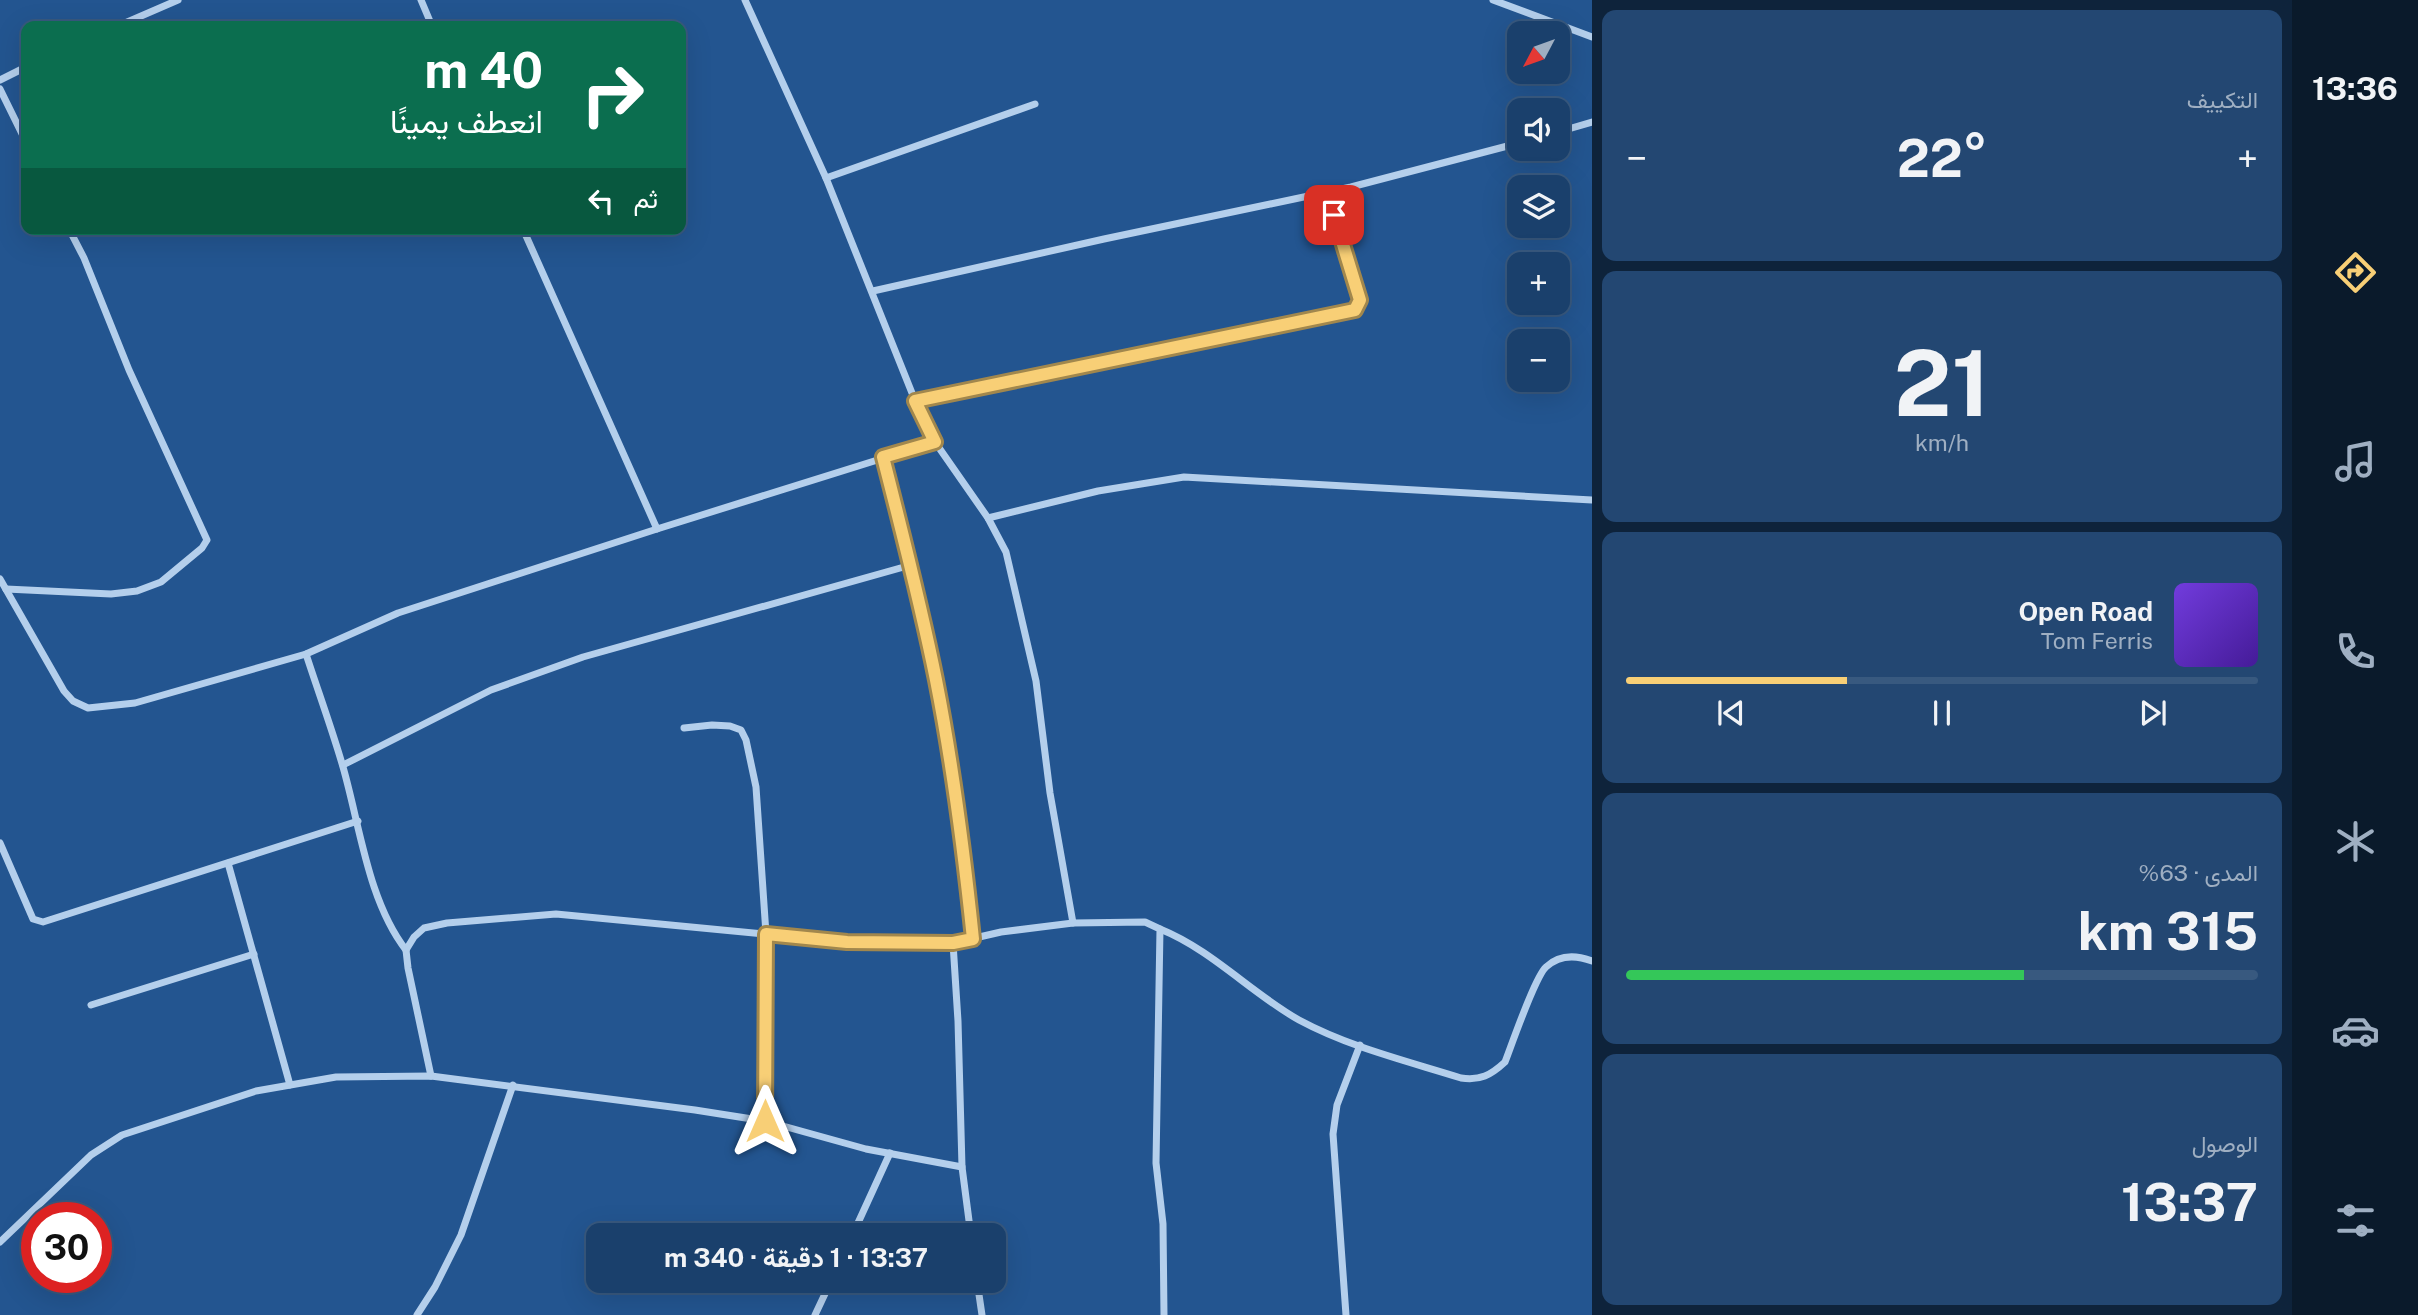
<!DOCTYPE html>
<html lang="ar">
<meta charset="utf-8">
<style>
:root{--surface:#1a406c;--page:#234772;--text:#f1f3f6;--muted:#9fafc2;--line:#38597f;--accent:#f8cf76}
body{margin:0;font-family:"Public Sans",Vazirmatn,sans-serif;background:var(--page);color:var(--text);direction:rtl;height:100vh;display:flex;flex-direction:column;font-size:26px;white-space:nowrap}
*{box-sizing:border-box;margin:0}
p{font-size:23px;color:var(--muted)}
.icon{flex:none;width:38px;height:38px;fill:none;stroke:currentColor;stroke-width:2;stroke-linecap:round;stroke-linejoin:round}
.map{position:relative;flex:1;overflow:hidden;direction:ltr}
.panel{display:flex;flex-direction:column;gap:10px;padding:10px;background:#0e233b;width:700px}
.panel>*{flex:none}
.guide{position:absolute;left:21px;top:21px;width:665px;height:214px;border-radius:14px;box-shadow:0 7px 28px #0002,0 0 0 2px var(--line);direction:rtl;background:#0b6e4f;color:#fff;overflow:hidden}
.needle{width:46px;rotate:229deg}
.buttons{position:absolute;left:1507px;top:21px;display:grid;gap:14px}
.buttons a{display:grid;place-items:center;width:63px;height:63px;border-radius:14px;background:var(--surface);box-shadow:0 7px 28px #0002,0 0 0 2px var(--line);font-size:35px}
.speed{position:absolute;left:21px;top:1202px;display:flex;gap:14px;font-size:35px;font-weight:700;text-align:center}
.speed>*{display:grid;place-content:center;width:91px;height:91px;border-radius:50%;background:var(--surface);box-shadow:0 7px 28px #0002,0 0 0 2px var(--line);line-height:1}
.speed .limit{border:10px solid #d22;background:#fff;color:#111}
.pin{position:absolute;display:grid;place-items:center;width:60px;height:60px;color:#fff;margin:-30px;border-radius:14px;box-shadow:0 4px 10px #0006}
.me{position:absolute;width:77px;margin:-38px;rotate:0deg;stroke-linejoin:round;filter:drop-shadow(0 0 5px #0008)}
.turn{display:flex;align-items:center;gap:24px;height:147px;padding:0 28px;font-size:32px}
.turn .icon{width:91px;height:91px;stroke-width:2.5}
.turn b{display:block;font-size:49px;line-height:60px}
.then{display:flex;align-items:center;height:66px;padding:0 28px;background:#0003;gap:14px;font-size:26px}
.big{font-size:52px;font-weight:700;line-height:1.1}
.panel .card{flex:1;display:flex;flex-direction:column;justify-content:center;gap:10px;min-width:0;padding:0 24px;border-radius:14px;background:var(--page)}
.panel .dial{align-items:center;gap:0}
.dial b{font-size:91px;line-height:1}
.song{display:flex;align-items:center;gap:21px}
.cover{width:84px;height:84px;border-radius:10px;background:linear-gradient(135deg,hsl(260 70% 55%),hsl(260 70% 35%))}
.played{height:7px;border-radius:4px;background:linear-gradient(90deg,var(--accent) 35%,var(--line) 35%)}
.keys{display:flex;justify-content:space-around;direction:ltr}
.heat{display:flex;justify-content:space-between;align-items:center;font-size:38px;direction:ltr}
.charge{height:10px;border-radius:5px;background:linear-gradient(90deg,#34c759 63%,var(--line) 0)}
.trip{position:absolute;left:586px;top:1223px;width:420px;height:70px;border-radius:14px;background:var(--surface);box-shadow:0 7px 28px #0002,0 0 0 2px var(--line);font-weight:700;line-height:70px;text-align:center;direction:rtl}
main{display:flex;flex:1;min-height:0}
.dock{display:flex;flex-direction:column;width:126px;justify-content:space-around;align-items:center;background:#0a1a2b;color:var(--muted)}
.dock .icon{width:49px;height:49px}
.dock .on{color:var(--accent)}
.dock b{font-size:32px;color:var(--text)}
.map>svg:first-child{display:block}
</style>
<main>
<nav class="dock">
<b>13:36</b>
<svg class="icon on" aria-label="directions" viewBox="0 0 24 24"><path d="M12 3l9 9-9 9-9-9zM9 14v-3h6M13 9l2 2-2 2"/></svg>
<svg class="icon" aria-label="music" viewBox="0 0 24 24"><path d="M9 18V5l10-2v13"/><circle cx="6" cy="18" r="3"/><circle cx="16" cy="16" r="3"/></svg>
<svg class="icon" aria-label="phone" viewBox="0 0 24 24"><path d="M5 4h4l2 5-3 2q2 4 5 5l2-3 5 2v4C11 20 4 13 5 4z"/></svg>
<svg class="icon" aria-label="climate" viewBox="0 0 24 24"><path d="M12 3v18M4 7l16 10M4 17L20 7"/></svg>
<svg class="icon" aria-label="car" viewBox="0 0 24 24"><path d="M5 17H2v-5l4-1 3-4h7l3 4 3 1v5h-3M9 17h6M6 11h13"/><circle cx="7" cy="17" r="2"/><circle cx="17" cy="17" r="2"/></svg>
<svg class="icon" aria-label="filters" viewBox="0 0 24 24"><path d="M4 7h16M4 17h16"/><circle cx="9" cy="7" r="2"/><circle cx="15" cy="17" r="2"/></svg>
</nav>
<section class="panel">
<div class="card"><p>التكييف</p>
<div class="heat"><a>−</a><b class="big">22°</b><a>+</a></div>
</div>
<div class="card dial"><b>21</b><p>km/h</p></div>
<div class="card">
<div class="song"><i class="cover"></i><div><b>Open Road</b><p>Tom Ferris</p></div></div>
<div class="played"></div>
<div class="keys"><svg class="icon" aria-label="previous" viewBox="0 0 24 24"><path d="M18 5L8 12l10 7zM5 5v14"/></svg><svg class="icon" aria-label="pause" viewBox="0 0 24 24"><path d="M8 5v14M16 5v14"/></svg><svg class="icon" aria-label="next" viewBox="0 0 24 24"><path d="M6 5l10 7-10 7zM19 5v14"/></svg></div>
</div>
<div class="card"><p>المدى · 63%</p><b class="big">315 km</b><div class="charge"></div></div>
<div class="card"><p>الوصول</p><b class="big">13:37</b></div>
</section>
<div class="map">
<svg width="1592" height="1315" viewBox="0 0 1592 1315">
<rect width="100%" height="100%" fill="#235590"/>
<g fill="none" stroke-linecap="round" stroke-linejoin="round">
<g stroke="#b4cfec" stroke-width="7">
<path d="M421,0l11,26"/>
<path d="M745,0l81,178 98,245 11,19 53,76 18,34 30,129 14,112 23,130"/>
<path d="M1493,0l99,37"/>
<path d="M118,26l60,-26"/>
<path d="M0,80l26,-13"/>
<path d="M0,89l26,53"/>
<path d="M1558,132l34,-10"/>
<path d="M826,178l209,-74"/>
<path d="M523,229l134,300 278,-87"/>
<path d="M873,291l231,-52 247,-52 168,-44"/>
<path d="M915,401l440,-91 5,-10 -33,-108"/>
<path d="M883,457c19,74 38,148 53,223 17,86 28,172 37,258"/>
<path d="M988,518l110,-27 86,-14 408,23"/>
<path d="M0,579l64,112 9,10 15,7 47,-5 171,-49 92,-41 259,-84"/>
<path d="M6,589l105,5 26,-3 24,-9 41,-34 5,-8 -78,-170 -45,-112 -15,-29"/>
<path d="M306,654c12,37 26,75 37,113 17,59 25,134 63,183"/>
<path d="M684,728l28,-3 18,1 11,4 5,10 10,47 10,147 -1,187"/>
<path d="M343,765l148,-75 92,-33 328,-92"/>
<path d="M0,843l33,76 10,3 315,-101"/>
<path d="M228,863l62,222"/>
<path d="M1160,929c52,21 91,64 139,91 50,27 108,41 162,58 19,3 30,-3 44,-16 7,-18 30,-85 41,-95 14,-13 30,-12 46,-6"/>
<path d="M953,943l5,78 4,146 9,69"/>
<path d="M91,1005l163,-51"/>
<path d="M431,1076l-23,-108 -2,-18 8,-13 10,-9 23,-5 109,-9 291,28 106,1 48,-11 72,-9 72,-1 15,7 -4,234 7,61 1,91"/>
<path d="M852,1236l38,-83"/>
<path d="M0,1242l91,-87 31,-20 134,-44 80,-14 95,-1 264,34 70,11 101,28 96,18"/>
<path d="M977,1281l5,34"/>
<path d="M417,1315l18,-28 26,-52 52,-150"/>
<path d="M815,1315l16,-34"/>
<path d="M1346,1315l-13,-181 4,-29 23,-60"/>
</g>
</g>
<g fill="none" stroke-linecap="round" stroke-linejoin="round">
<defs>
<path id="route" d="M765,1121l1,-187 81,8 106,1 20,-4c-9,-87 -20,-173 -37,-259 -15,-75 -34,-149 -53,-223l52,-15 -20,-41 440,-91 5,-10 -26,-85"/>
</defs>
<use href="#route" stroke="#a1874d" stroke-width="18"/>
<use href="#route" stroke="#f8cf76" stroke-width="12"/>
</g>
</svg>
<div class="buttons">
<a><svg class="needle" viewBox="-14 -14 28 28"><path d="M0-13l5 13h-10z" fill="#e53935"/><path d="M0 13l5-13h-10z" fill="#9fafc2"/></svg></a>
<a><svg class="icon" aria-label="sound" viewBox="0 0 24 24"><path d="M4 9h4l5-4v14l-5-4H4zM17 9q2 3 0 6"/></svg></a>
<a><svg class="icon" aria-label="layers" viewBox="0 0 24 24"><path d="M12 4l9 5-9 5-9-5zM3 14l9 5 9-5"/></svg></a>
<a>+</a>
<a>−</a>
</div>
<div class="speed"><div class="limit">30</div></div>
<div class="pin" style="left:1334px;top:215px;background:#d93025"><svg class="icon" aria-label="arrive" viewBox="0 0 24 24"><path d="M6 21V4h12l-3 4 3 4H6"/></svg></div>
<svg class="me" style="left:765px;top:1121px" viewBox="-20 -20 40 40"><path d="M0-17L14 15 0 8-14 15z" fill="#f8cf76" stroke="#fff" stroke-width="4"/></svg>
<div class="trip">13:37 · 1 دقيقة · 340 m</div>
<div class="guide">
<div class="turn"><svg class="icon" aria-label="right" viewBox="0 0 24 24"><path d="M7 20v-9h11M14 6l5 5-5 5"/></svg><div><b>40 m</b>انعطف يمينًا</div></div>
<div class="then">ثم<svg class="icon" aria-label="left" viewBox="0 0 24 24"><path d="M17 20v-9H6M10 6l-5 5 5 5"/></svg></div>
</div>
</div>
</main>
